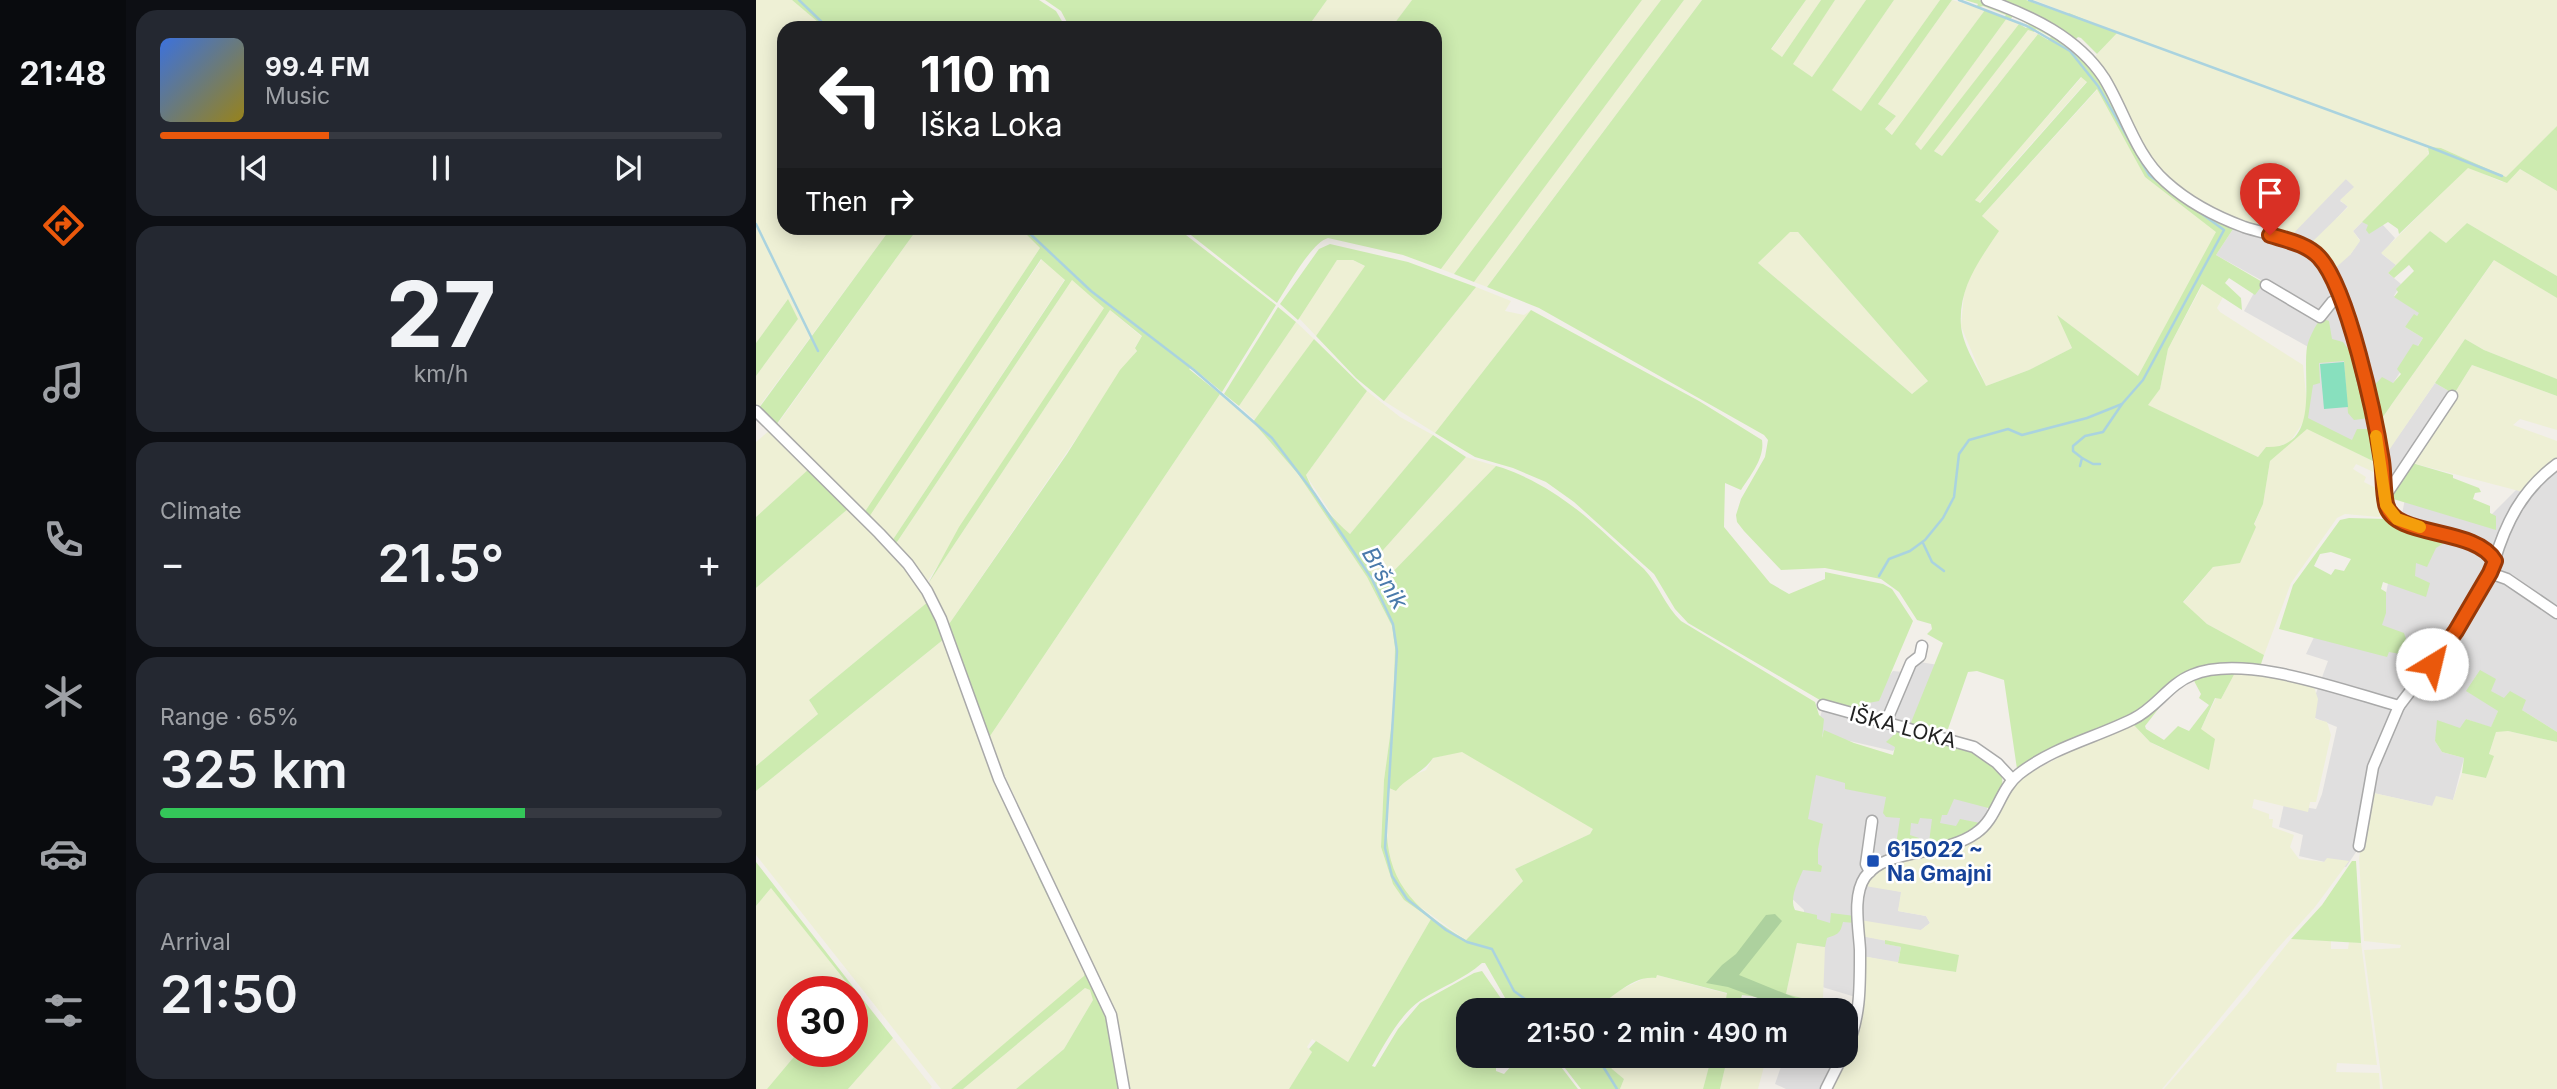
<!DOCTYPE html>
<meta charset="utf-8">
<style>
:root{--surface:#171b24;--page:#242831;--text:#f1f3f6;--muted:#9ea1a6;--line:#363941;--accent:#ea580c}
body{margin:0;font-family:Inter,sans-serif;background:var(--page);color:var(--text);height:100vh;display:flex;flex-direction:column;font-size:26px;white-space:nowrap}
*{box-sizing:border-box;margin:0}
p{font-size:23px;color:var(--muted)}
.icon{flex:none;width:38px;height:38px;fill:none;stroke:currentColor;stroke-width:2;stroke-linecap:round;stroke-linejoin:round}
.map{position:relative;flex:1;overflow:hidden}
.details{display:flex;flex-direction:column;gap:10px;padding:10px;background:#0d0f14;width:630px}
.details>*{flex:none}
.banner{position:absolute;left:21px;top:21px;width:665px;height:214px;border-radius:21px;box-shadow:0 4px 18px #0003;background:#202124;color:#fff;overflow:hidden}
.speed{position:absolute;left:21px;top:976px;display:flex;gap:14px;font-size:35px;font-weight:700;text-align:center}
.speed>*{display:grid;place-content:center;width:91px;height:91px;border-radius:50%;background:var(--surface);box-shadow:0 4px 18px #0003;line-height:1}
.speed .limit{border:10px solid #d22;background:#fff;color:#111}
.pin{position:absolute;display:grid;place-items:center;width:60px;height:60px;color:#fff;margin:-72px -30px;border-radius:50% 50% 50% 0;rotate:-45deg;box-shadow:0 0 7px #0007}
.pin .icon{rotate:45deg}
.me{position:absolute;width:77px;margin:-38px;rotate:36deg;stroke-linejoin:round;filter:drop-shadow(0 0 5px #0008)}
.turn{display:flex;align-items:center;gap:24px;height:147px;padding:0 28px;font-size:32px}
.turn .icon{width:91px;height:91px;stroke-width:2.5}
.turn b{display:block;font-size:49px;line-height:60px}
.then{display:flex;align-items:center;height:66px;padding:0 28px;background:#0003;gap:14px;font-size:26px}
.big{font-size:52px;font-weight:600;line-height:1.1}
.details .card{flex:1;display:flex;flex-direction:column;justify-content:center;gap:10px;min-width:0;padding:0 24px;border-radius:21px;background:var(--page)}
.details .dial{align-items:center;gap:0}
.dial b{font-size:91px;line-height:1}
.song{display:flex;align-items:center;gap:21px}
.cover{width:84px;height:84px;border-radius:10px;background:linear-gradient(135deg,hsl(220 70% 55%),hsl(50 70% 35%))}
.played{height:7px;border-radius:4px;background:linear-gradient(90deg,var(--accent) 30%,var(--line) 30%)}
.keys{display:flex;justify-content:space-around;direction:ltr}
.heat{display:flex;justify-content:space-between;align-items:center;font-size:38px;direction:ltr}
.charge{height:10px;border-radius:5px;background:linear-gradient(90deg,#34c759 65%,var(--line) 0)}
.trip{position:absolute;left:700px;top:998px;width:402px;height:70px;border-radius:21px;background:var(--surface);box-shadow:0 4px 18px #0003;font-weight:600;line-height:70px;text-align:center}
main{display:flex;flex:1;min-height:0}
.menu{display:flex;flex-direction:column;width:126px;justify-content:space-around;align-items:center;background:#090b0e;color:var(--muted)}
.menu .icon{width:49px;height:49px}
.menu .selected{color:var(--accent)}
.menu b{font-size:32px;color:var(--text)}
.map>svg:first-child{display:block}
</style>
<main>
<nav class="menu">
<b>21:48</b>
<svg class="icon selected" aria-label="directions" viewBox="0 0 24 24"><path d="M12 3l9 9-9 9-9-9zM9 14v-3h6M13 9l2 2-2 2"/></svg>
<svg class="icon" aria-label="music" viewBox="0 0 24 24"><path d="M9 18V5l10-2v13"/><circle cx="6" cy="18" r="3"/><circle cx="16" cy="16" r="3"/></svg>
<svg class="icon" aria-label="phone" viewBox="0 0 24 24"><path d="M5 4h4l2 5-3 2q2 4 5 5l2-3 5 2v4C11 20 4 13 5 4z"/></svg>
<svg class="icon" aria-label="climate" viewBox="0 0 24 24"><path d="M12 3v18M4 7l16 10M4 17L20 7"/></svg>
<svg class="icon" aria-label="car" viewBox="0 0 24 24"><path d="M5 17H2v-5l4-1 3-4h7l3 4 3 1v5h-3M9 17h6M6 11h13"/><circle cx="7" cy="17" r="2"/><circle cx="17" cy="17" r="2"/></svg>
<svg class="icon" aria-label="filters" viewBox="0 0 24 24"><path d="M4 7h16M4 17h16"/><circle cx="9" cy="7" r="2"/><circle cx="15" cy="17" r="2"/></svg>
</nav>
<section class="details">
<div class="card">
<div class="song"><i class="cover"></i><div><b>99.4 FM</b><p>Music</p></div></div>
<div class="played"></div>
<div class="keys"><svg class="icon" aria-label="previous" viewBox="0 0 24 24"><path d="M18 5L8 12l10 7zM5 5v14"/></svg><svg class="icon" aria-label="pause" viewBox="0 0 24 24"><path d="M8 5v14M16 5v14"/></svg><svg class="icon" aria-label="next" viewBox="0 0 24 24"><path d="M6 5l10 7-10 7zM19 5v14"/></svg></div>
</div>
<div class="card dial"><b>27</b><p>km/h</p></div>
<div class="card"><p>Climate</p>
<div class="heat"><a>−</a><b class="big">21.5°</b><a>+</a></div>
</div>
<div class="card"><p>Range · 65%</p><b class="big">325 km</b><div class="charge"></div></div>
<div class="card"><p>Arrival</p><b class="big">21:50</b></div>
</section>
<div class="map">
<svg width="1801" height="1089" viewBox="0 0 1801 1089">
<rect width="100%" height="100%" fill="#f2efe9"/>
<g fill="#e0dfdf">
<path d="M1590,179l9,8 -15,14 8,5 -12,13 14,36 10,-15 -7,-9 9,-9 5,1 5,7 10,-6 13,14 -13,16 14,11 -8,8 13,11 -7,12 26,17 -15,14 18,11 -30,45 -8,72 50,-72 19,11 -68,101 -23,-59 -12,11 -50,-27 18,-67 -75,-42 17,-31 -45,-25 19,-29z"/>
<path d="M1801,449v283l-35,-22 -24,1 -7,17 -25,-9 -5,9 -26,13 7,11 22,6 -11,42 -21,6 -63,-14 -9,54 -14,21 -47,-11 4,-21 -24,-8 5,-23 32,5 6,-15 15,-67 -29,-12 20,-54 -22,-7 9,-19 65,-12 25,-124 80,22z"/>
<path d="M1151,660l44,7 -58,84 -78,-18 11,-35 43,7 24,-34 10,1z"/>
<path d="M1056,771l174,23 2,29 -103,42 -19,20 36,7 -4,19 28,5 4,7 -9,7 -59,6 23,4 1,4 15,3 -3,16 -36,-7v43l-43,-13 -17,-42 2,-34 -21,-20z"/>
<path d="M1029,1055h48l-4,34h-43l-11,-5z"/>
</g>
<g fill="#eef0d5">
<path d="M0,0h36l33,28h-41v200h107l-133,180 -2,-2v-30l42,-57 -11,-19 -31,43z"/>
<path d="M571,0h85l-21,28h-84z"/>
<path d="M886,0h19l-207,274 -13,-5z"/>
<path d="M928,0h18l-213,284 -2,3 -13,-5z"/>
<path d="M1050,0h15l-39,57 -11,-7z"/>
<path d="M1079,0h31l-54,77 -20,-13z"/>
<path d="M1138,0h46l-79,111 -30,-20z"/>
<path d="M1196,0l33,10 -92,125 -8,-5 11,-14 -18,-12z"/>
<path d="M1278,0h523v126l-51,51 -65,-29 -14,3 2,3 -13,14 -63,63 7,10 -10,14 -18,16 -24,-25 40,-39 -8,-7 14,-13 -8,-8 -58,60 -39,-13 -38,-17 -42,-27 -23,-29 -53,-94 24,-27z"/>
<path d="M1251,18l12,6 -97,126 -8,-5z"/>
<path d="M1272,30l10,4 -96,122 -9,-6z"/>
<path d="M1326,77l5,4 -108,122 -4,-4z"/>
<path d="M1342,89l47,88 72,55 -79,144 -80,-60 14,32 -43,22 -43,16 -25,-60 3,-32 7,-21 27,-41 -16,-16z"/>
<path d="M1712,167l34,15 18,-13 37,22v85l-90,-53 -21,20 -16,-12 -34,34 -15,-12z"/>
<path d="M162,228h102l20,20 -176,265 -87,-88z"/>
<path d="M1034,231l8,1 130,149 -16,13 -154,-131z"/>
<path d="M286,259l23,20 -173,262 -23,-24 3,-8z"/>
<path d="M1739,259l62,39v81l-73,-29 -19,-11 -80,117 -8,-31z"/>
<path d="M581,260h16l13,7 -50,69 -18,-19z"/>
<path d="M316,280l33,28 -178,274 -32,-37z"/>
<path d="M1447,284l20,13 -6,11 3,4 83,53 4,40 -3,16 -14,21 -14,5h-10l-8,10 -111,-52 13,-16 8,-40z"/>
<path d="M720,287l35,14 -6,10 19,4 7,-5 -96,123 -51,-32z"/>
<path d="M354,310l32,27 -7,10 2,3 -190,277 -19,-43z"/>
<path d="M540,322l18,17 -58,82 -17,-15z"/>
<path d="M1716,365l85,31v34l-37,-11 -7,6 44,16v20l-23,17 -11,14 -111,-29z"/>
<path d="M611,391l33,26 33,18 -83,99 -12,-10 -32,-49z"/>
<path d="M464,394l30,24 48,56 69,103 25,49 3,22 -2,66 -9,66 -3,67 12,37 11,16 27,19 -83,143 -36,-23 -5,8 5,5 -23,37h-161l-8,-58 -7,-21 -125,-271z"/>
<path d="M1551,428l72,36 1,11 -24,-11 -3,5 13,8 -2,5 18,9 2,21 -5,5 -34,-3 -8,4 -46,65 -27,72 -57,-31 -24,-21 30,-36 23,-4 20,-36 -2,-2 9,-21 7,-43z"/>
<path d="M14,430l40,38 -54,49v-75z"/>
<path d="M710,457l30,9 -114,117h-5l-9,-16z"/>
<path d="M93,508l46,46 34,47 -120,99 9,14 -62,52v-178z"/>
<path d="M188,639l97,235 -3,3 47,96 -3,6 -131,110h-10l-185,-234v-64z"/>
<path d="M1481,669l77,18 4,12 -3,20 12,3 4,13 -15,67h-6l-2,10 -54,-13 -2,9 17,6v5h4l-1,8 22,8 -4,12 9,12 25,3 3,-4 22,3 -34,46 -38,42 -115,140h-334l22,-41 12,-92 94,16 2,-17 -97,-19 -1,-16 61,10 9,-7 -4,-7 -28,-5 3,-19 -36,-6 12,-17 27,-11 32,-3 31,-13 46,-57 15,-13 2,1 48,-26 54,-24 18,19 13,7 38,-20 15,-31 5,1z"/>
<path d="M1740,731h12l49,11v347h-174l-19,-139 36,-2 1,-3 -37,-4 -5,-82 10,-67 63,14 4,-10 17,4 9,-27 24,5 7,-22 -4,-1z"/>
<path d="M706,751l132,78 -4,5 -75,35 9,11 -58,60 -58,-42 -14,-23 -7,-27 2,-60 7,3 11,-13 19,-8 7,-12z"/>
<path d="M15,888l80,100 -3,4h-55v60h5l-31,37h-11v-183z"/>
<path d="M1535,939l40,2v8h17l1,-7 12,1 16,122 -40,-2 -1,9 43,1 1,16h-216l83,-95z"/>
<path d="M1041,943l28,4 -2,52 -9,2 -28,-7z"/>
<path d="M901,975l71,19 -4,16h-136l26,-17 33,-16z"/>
<path d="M329,988l6,2 2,10 -29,49 -48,40h-53z"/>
<path d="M137,1038l39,49 -2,2h-82z"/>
<path d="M847,1055h109l-9,34h-83l4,-10 -12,-10z"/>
<path d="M972,1055h39l-9,34h-38z"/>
</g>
<g fill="#cdebb0" fill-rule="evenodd">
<path d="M36,0h247l17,11 10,17h-241z"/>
<path d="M289,0h282l-20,28h-237l-9,-17z"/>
<path d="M656,0h230l-201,269 -38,-14 -75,-17c-17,5 -40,48 -51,65l-95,-75h253v-200h-44z"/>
<path d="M905,0h23l-210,282 -20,-8z"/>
<path d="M946,0h104l-35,49 11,8 39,-57h14l-42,64 19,13 54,-77h28l-62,90 29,21 79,-111h12l-74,104 18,12 -11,13 7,6 93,-125 19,7 2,-2 -23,-9 -7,2 2,-4 -13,-4h14l26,10 65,35 26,27 55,100 84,54 -19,29 48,28 -9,12 -26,-17 -4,5 16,15 1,12 -40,-26 -34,65 -8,40 -12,16 110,52 8,-10c55,2 36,-67 41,-100 2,-9 8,-21 14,-29l8,3 3,18 11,3 12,16 14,60 -15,2 -6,-7 -4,-52 -25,2 1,20 -7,2 -5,33 44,22 5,-11h14l8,35 -72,-35 -37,32 -7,43 -9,20 2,3 -16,36 -27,4 -30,35 24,22 57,31 -4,12 -33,-3 -21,4 -86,54 -33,10 -70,37 -13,-89 -27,-9 -9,1 -20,57c-14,-2 -25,0 -38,-4l33,-82 -16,-9 5,-5 -1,-5 -14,-4 -18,-28 -18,-13 -56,-11 -44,2 -37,-39 -7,-9 -1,-7 5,-16 24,-42 3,-17 -4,-5 -225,-127 -52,-21zM1257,16l16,9 -3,3 -7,-4 -98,126 -6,-6 92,-126 3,2zM1280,29l15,8 -3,3 -10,-6 -96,122 -8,-5 94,-121 6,2zM1325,77l6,5 -107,121 -5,-3zM1341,89l48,88 71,55 -78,144 -81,-61 15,33 -43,22 -43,16c-8,-18 -23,-40 -25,-60 -3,-38 18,-65 38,-95l-17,-15zM1034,232h8l130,149 -16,13 -154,-131z"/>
<path d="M1240,0h30l42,15 1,-2 48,20 -20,21 -16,-16 -3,-1 -4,4z"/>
<path d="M1801,126v65l-37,-22 -13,14 -39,-15 -69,66 -1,-5 -10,-7 -19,12 -3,-4 2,-5 -6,-3 67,-68 -1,-7 13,1 65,29z"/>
<path d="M1711,223l90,53v22l-63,-38 -117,165 -8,-34 13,-14 11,6 8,-9 -4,-5 16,-25 5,2 5,-8 -18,-11 9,-13 3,2 2,-3 -25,-16 4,-5 -2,-3 18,-18 -5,-6 -15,13 -6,-5 42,-42 16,12z"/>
<path d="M135,228h27l-142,197 -17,-17z"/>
<path d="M264,228h157l99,77 -54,87 -30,-25 -3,2 31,25 -232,345 -41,-112 120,-173 53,-84 17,-19 -2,-3 7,-12 -32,-26 -182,274 31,-57 145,-219 -32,-28 -177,265 -3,-4 173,-261 -24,-21 -172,258 -5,-4 176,-265z"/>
<path d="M574,244l78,18 68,25 -92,114 -28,-23 -40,-42 49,-70 -12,-6h-16l-39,60 -18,-16 39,-55z"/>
<path d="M32,299l10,20 -42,57v-33z"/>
<path d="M522,307l18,15 -57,84 -15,-12z"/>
<path d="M775,310l168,91 63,39c3,18 -12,36 -21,50l-16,-7 -1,44 46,56 19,11 36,-15v-7l58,12 9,5 21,32 -34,80 -11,2 -5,6 -38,-6 -137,-80 -13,-14 -21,-35 -80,-72 -28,-20 -33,-14 -38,-11 -40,-24z"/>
<path d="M558,339l53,52 -61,84c9,22 26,44 44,59l83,-99 33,22 -98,110 9,15 5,1 114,-117 7,2c61,22 94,59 141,101 15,16 21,37 37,52l134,81 4,13 5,4 -2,19 2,-8 30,13 39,12 2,-8 -9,-5 14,-13c25,7 96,21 102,49 2,10 -6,23 -10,31l-38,-10 -7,16h-5l-2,8 16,3 4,-7 20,4 -7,9 -45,18 4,-31 -12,-1 -2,6 -7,-1 -1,12 9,3v12l-24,1 5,-33 -14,-1 -3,-4 3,-16 -41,-8v-6l-29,-8 -8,44 15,5 -5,25v15l4,2 -1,6 -18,-2c-5,12 -14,28 -8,40l22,5v4l13,4 1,-10 24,3v7l-12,-1c-3,13 -6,12 -16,16l-2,9 -28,-4 -11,51 28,7 9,-2v9l-36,2 -22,-12 -23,-3 -4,15h-14l3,-17 -70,-18 -1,3c-27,-3 -44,24 -68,32 -14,4 -59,0 -76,0l-27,-47h-3c-18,16 -41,24 -61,37 -21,14 -37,45 -49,66l3,1 23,-38 22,-26 54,-30 8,-2 27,39h-41v45h19l9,11v5l8,3 17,-19h31l26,34h-289l23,-37 -3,-3 7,-8 32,21 83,-143 -27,-19 -11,-16 -12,-37 3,-67 9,-66 2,-66 -3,-22 -25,-49 -69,-103 -45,-52zM706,752l131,77 -3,5 -75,35 8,12 -57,59c-68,-40 -87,-72 -77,-152l7,3c11,-14 27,-18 37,-33z"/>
<path d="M1709,339l19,11 73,29v17l-85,-31 -18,29 -19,-11z"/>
<path d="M1656,463l41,12v3l26,10 2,4 -6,1 -2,6 17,7v7l6,3v14l-106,-32 -2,-2z"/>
<path d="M54,468l39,40 -93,80v-71z"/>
<path d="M1593,518l38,1 58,19 -1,5 -8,5 -9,19 -11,-4 -1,13 15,7 -4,14 -43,-15 -2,7 5,3v21l-4,12 22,8 2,6 -6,15 -11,-2 -2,5 -108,-28 14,-44 47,-65zM1575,552l20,7 -7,12 -9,-2 -4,6 -17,-9 6,-12z"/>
<path d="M173,601l15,38 -188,152v-25l62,-52 -9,-14z"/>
<path d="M1481,669l-16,30 -6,-1 -14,31 14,10 -6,31 -59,-28 -18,-19 27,-20v5l-14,18 1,3 18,11 14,-14 11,5 20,-26 -10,-7 2,-4 -8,-15z"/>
<path d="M1724,670l16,9 -5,12 13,7 6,-7 16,9 -4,10 35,22v10l-49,-11 -12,1 -7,22 5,2 -8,22 -24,-5 2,-15 -22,-6 -7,-11 2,-21 23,8 6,-9 25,8 7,-16 -32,-20z"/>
<path d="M1596,861h4l5,82 -70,-4 31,-34z"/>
<path d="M0,862l137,176 -45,51h-81l31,-37h54v-60h-4l3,-4 -80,-100 -15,18z"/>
<path d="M285,874l64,134 16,81h-105l48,-40 29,-49 -3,-10 -5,-2 -122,101h-12l133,-113 1,-4 -47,-95z"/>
<path d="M1129,940l74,15 -3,17 -58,-9 3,-16 -16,-3z"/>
<path d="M799,1055h48l9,14 12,10 -4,10h-39z"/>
<path d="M956,1055h16l-8,34h-17z"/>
</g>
<path fill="#add19e" d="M1019,914l7,7 -43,54 86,35h-35l-62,-23 -22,-4 16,-18 14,-11 30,-39z"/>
<path fill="#88e0be" d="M1588,362l4,45 -24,2 -4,-45z"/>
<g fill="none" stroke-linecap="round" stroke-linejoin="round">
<g stroke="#aad3df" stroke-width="2.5">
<path d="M43,0l29,28"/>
<path d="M1273,0l403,148 70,28"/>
<path d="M0,224l62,127"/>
<path d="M268,228l67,63 103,79 78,68 42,55 58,86 21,45 4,27 -12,197 7,28 15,23 39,31 21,12 25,7 22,42 26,19"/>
<path d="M1326,458l11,6h7"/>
<path d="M1324,466l2,-8 -9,-7v-5l12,-10 18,-4 19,-28"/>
<path d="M1167,543l9,19 12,9"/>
<path d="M1123,576l10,-17 21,-8 15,-11 18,-22 11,-21 5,-43 10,-14 39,-11 14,6 65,-17 35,-14 21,-24 81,-150 -75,-55 -51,-89 -28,-35 -43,-25 -68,-26"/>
<path d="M840,1055l21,34"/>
</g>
<defs>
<g id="minor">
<path d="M1231,0c44,16 90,37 117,78 21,34 31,77 62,104 22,20 51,35 78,45 24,8 56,11 74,29 8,8 14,22 19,32 13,29 19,61 26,92 7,27 15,55 19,83 2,14 -1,40 9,51 27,29 84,9 104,47"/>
<path d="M1510,285l54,32 12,-15 8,-4"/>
<path d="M0,411l123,122 29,31 19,27 14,28 58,160 112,236 13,74"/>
<path d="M1630,495l66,-99"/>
<path d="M1738,562c12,-40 28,-72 63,-98"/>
<path d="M1067,705l151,42 23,16 15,16"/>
<path d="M1130,722l25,-59 9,-7 2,-10"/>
<path d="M1603,846l14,-79 26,-61"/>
<path d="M1114,872l-4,-8 6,-43"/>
<path d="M1090,1049c15,-31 14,-65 14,-99 -1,-21 -8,-54 5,-73 21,-30 78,-20 111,-44 21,-14 23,-43 43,-59 34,-27 76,-36 114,-55 22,-10 36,-35 59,-44 53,-22 152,16 207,31l57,-75 34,-58 17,6 50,34"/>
<path d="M1070,1089l17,-34"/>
</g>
</defs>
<use href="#minor" stroke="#a9a9a9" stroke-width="13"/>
<use href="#minor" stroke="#fff" stroke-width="10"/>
</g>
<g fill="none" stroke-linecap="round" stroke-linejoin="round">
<defs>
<path id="route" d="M1514,235c16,5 37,9 49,22 29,31 56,159 63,204 2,14 1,29 4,43 7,35 89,22 109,57l-5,12 -34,58 -24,33"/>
</defs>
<use href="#route" stroke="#983908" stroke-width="18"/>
<use href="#route" stroke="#ea580c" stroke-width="12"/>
<path stroke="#f59e0b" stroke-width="12" d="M1620,436l10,69 11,14 23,8"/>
</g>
<rect fill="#1a4fb4" stroke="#fff" stroke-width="2.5" x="1110" y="854" width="14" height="14" rx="3.5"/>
<g text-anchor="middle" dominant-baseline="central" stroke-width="5" stroke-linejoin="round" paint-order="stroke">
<g font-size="21" fill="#222" stroke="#fff">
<text transform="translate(1147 727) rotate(15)">IŠKA LOKA</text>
</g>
<g font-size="21" font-weight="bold" fill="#164399" stroke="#fff" text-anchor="start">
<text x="1131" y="849">615022 ~<tspan x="1131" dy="24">Na Gmajni</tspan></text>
</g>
<g font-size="23" font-style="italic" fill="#4a7aab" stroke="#fff">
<text transform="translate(629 578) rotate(60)">Bršnik</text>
</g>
</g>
</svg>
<div class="speed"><div class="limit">30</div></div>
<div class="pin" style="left:1514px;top:235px;background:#d93025"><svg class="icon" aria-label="arrive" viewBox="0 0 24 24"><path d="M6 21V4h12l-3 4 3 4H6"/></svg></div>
<svg class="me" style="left:1676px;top:664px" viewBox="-20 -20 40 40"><circle r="19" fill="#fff"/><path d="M0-13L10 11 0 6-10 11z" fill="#ea580c"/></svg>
<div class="trip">21:50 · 2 min · 490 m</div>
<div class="banner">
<div class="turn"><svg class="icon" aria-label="left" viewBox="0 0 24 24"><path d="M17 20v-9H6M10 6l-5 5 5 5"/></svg><div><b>110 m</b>Iška Loka</div></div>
<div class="then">Then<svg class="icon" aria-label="right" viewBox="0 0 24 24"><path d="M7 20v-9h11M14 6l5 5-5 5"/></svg></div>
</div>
</div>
</main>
